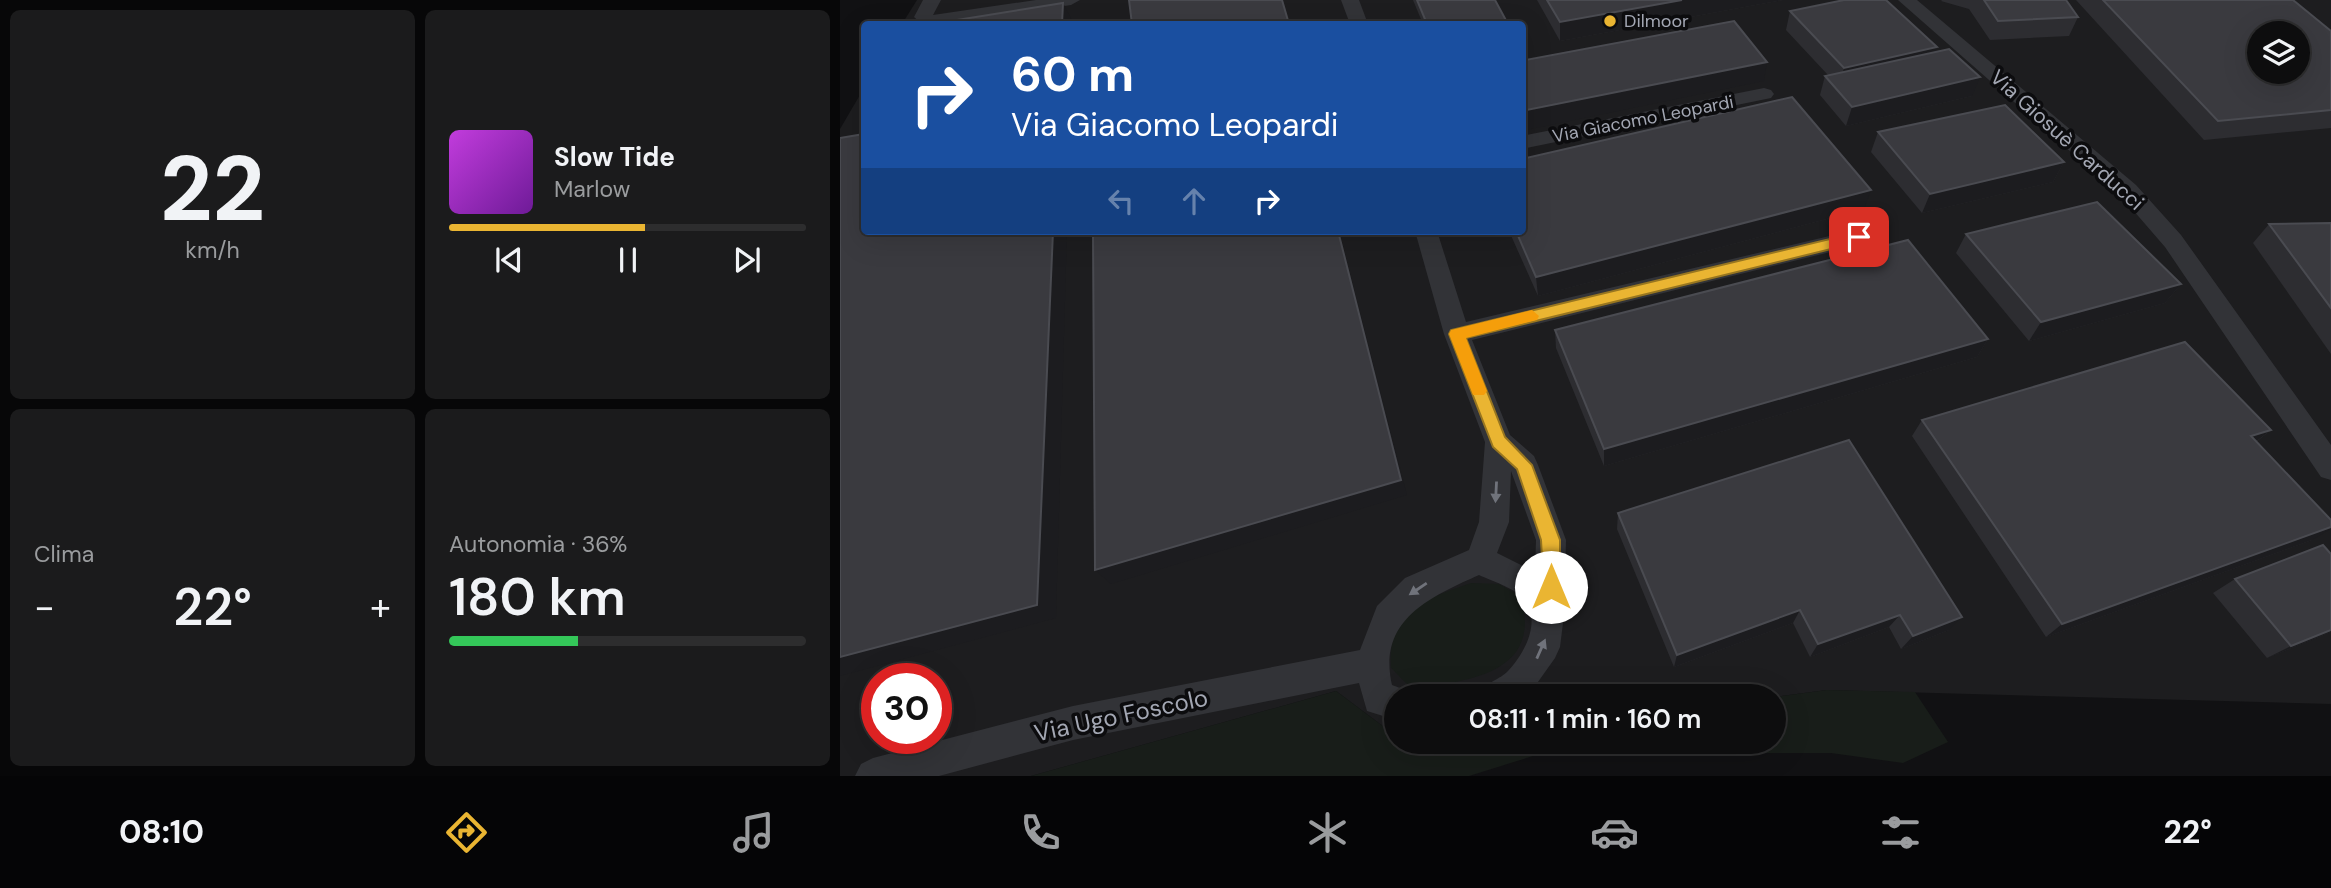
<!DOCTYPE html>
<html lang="it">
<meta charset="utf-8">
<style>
:root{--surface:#0d0d0e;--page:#1b1b1c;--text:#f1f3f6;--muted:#9a9c9e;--line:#2d2d2e;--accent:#eab532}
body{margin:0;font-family:"DM Sans",sans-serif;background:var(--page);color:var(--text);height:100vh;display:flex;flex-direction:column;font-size:26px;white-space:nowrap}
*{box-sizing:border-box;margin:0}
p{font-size:23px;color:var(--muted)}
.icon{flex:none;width:38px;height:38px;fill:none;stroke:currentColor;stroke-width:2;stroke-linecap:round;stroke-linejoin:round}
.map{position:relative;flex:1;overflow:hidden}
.details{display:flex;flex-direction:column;gap:10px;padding:10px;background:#070708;width:840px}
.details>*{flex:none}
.hud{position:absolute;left:21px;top:21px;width:665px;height:214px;border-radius:7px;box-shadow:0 7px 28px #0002,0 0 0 2px var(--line);background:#1a4fa0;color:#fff;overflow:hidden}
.controls{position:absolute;left:1407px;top:21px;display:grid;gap:14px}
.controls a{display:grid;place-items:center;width:63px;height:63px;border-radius:50%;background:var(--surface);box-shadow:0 7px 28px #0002,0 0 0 2px var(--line);font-size:35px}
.speed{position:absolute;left:21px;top:663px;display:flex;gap:14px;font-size:35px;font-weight:700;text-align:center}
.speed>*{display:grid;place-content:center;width:91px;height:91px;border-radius:50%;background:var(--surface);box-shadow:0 7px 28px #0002,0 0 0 2px var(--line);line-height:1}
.speed .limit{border:10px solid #d22;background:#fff;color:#111}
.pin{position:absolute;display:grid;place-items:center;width:60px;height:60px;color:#fff;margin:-30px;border-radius:14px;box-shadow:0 4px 10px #0006}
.me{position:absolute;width:77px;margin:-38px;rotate:0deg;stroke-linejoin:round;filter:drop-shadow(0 0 5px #0008)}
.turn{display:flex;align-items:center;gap:24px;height:147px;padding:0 35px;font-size:32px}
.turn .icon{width:91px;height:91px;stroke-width:2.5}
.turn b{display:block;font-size:49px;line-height:60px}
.lanes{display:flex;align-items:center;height:66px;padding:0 35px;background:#0003;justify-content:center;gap:35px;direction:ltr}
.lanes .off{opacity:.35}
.big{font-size:52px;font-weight:600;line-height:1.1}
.details .card{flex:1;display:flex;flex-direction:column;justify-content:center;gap:10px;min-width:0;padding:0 24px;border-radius:10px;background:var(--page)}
.details .dial{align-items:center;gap:0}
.dial b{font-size:91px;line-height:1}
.song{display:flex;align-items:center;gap:21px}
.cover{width:84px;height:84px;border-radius:10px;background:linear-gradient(135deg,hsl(290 70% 55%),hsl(280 70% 35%))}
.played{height:7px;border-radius:4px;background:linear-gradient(90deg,var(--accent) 55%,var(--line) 55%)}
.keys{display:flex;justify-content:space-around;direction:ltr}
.heat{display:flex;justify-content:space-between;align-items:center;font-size:38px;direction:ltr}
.charge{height:10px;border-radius:5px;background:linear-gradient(90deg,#34c759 36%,var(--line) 0)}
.details .tiles{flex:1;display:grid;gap:10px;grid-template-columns:repeat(2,1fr)}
.trip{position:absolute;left:544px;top:684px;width:402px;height:70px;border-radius:35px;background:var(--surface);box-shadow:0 7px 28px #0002,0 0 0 2px var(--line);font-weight:600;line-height:70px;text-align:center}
.dock{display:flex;height:112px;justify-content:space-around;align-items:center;background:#050506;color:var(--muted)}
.dock .icon{width:49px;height:49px}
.dock .current{color:var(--accent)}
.dock b{font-size:32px;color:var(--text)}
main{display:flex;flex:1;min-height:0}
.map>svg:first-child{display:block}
</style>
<main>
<section class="details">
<div class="tiles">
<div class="card dial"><b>22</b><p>km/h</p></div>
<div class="card">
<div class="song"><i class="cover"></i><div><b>Slow Tide</b><p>Marlow</p></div></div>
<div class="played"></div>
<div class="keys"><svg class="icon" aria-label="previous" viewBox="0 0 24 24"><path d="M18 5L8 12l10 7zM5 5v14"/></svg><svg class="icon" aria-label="pause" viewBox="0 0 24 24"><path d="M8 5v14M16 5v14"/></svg><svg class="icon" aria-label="next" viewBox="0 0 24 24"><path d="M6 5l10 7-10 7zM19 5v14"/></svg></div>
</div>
<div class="card"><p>Clima</p>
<div class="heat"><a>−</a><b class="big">22°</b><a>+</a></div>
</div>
<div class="card"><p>Autonomia · 36%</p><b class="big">180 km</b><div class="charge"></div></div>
</div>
</section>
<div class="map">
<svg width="1491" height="776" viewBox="0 0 1491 776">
<rect width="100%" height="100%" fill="#111113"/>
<path fill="#1d1d1f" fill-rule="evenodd" d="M77,0h1414v704l-504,-14 -52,7 -379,-1v40l-60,-45 -305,85h-191v-647l24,-41v143h658v-207h-620zM1419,33h39v39h-39zM37,679h59v59h-59z"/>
<g fill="#181d19">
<path d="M631,583l28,1 21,12c19,57 -20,79 -71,87 -12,2 -26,7 -38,3 -7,-3 -14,-13 -20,-18 -3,-59 32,-68 80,-85z"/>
<path d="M987,690l88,2 33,50 -45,21 -72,-10h-85l-51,-7 -133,1 -93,29h-438l305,-85 60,45v6l14,3 26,-3h338l1,-45z"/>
</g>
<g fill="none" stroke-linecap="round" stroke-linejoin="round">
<g fill="#323337" fill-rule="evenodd">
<path d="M83,0h18l-8,15 103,-15h44l-9,5 -130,19h-19l-8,-7z"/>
<path d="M501,0h18l9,24h-18z"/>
<path d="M1058,0h19l219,185 45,50 150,210v35l-10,-3 -156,-230 -45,-52z"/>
<path d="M924,88l7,2 3,4 -3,4 -249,51v-13z"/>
<path d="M1019,229l8,2 3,6 -3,6 -395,97 38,95 24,21 4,9 28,75 -2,75 -4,32 -5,11 -27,38h-49c7,-15 17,-14 28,-24 17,-17 36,-52 16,-74 -9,-10 -31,-17 -44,-23 -49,22 -102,45 -87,110l16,6 2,5h-14v24l-29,-9 -8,-28 -286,57 -134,36h-84l6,-12 12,-6 200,-52 287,-56 17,-44 28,-28 64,-28 10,-28 6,-80 -41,-108 -29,-103h22l29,91zM671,471l25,69 -1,32 -38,-19 12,-31z"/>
</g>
</g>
<g fill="#2d2d31">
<path d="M573,0h82l13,24h-85z"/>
<path d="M697,0h246l-223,41z"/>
<path d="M1102,0h124l12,17 -9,19 -79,4 -21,-31 -28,-8z"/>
<path d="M1236,0h217l38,31v97l-127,12z"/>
<path d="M950,11l147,36 -2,5 37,44 -126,30 -26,-31 5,-19 3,-1 -42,-45z"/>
<path d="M1038,132l186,30 -11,20 -131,31 -51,-61z"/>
<path d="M1024,209l-326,87 -29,-65h13z"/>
<path d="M1491,223v131l-78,-111 16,-19z"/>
<path d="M1126,234l215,50 -16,19 -136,38 -73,-88z"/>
<path d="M715,330l433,9 -11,18 -373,109 -48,-118z"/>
<path d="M1082,420l349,10 -15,12 56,98 -266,97 -134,-201z"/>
<path d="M778,513l331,117 -48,19 -12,-22 -79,30 -17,-34 -119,44 -57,-138z"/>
<path d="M1491,554v78l-64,26 -54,-65 22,-14z"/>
</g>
<g fill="#1c1c1f">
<path d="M842,0h101l-223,41v-19z"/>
<path d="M223,3l10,19v2h-11z"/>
<path d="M1097,47l-7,19 -91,21 5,-19z"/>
<path d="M927,62l-3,19 -242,50v-20z"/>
<path d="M1140,77l-8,19 -126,30 6,-19z"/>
<path d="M1224,162l-11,20 -131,31 8,-19z"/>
<path d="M1031,190l-7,19 -326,87 -2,-19z"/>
<path d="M213,231h14l-11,387 -216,58v-19z"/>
<path d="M498,231h1l68,264 -296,89 -16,-14z"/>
<path d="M1341,284l-16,19 -136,38 12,-19z"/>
<path d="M1148,339l-11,18 -373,109v-17z"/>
<path d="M1431,430l-21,16 1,-10z"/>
<path d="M1491,527v2l-19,11 -266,97 16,-13z"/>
<path d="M960,610l-7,13 -119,44 3,-12z"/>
<path d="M1060,615l-11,12 -79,30 8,-13z"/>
<path d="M1122,617l-13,13 -48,19 12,-13z"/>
<path d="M1491,630v2l-64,26 24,-12z"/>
</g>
<g fill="#3a3a3f" stroke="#4a4b51" stroke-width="2" fill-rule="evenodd">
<path d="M289,0h153l7,24h-157z"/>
<path d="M577,0h78l13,24h-81z"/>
<path d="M707,0h135l-122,22z"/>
<path d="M1004,0h42l51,47 -93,21 -54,-57z"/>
<path d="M1144,0h82l12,17 -80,4z"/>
<path d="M1263,0h190l38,31v79l-113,11zM1419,33h39v39h-39z"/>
<path d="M223,3l-1,21h-130z"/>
<path d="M894,21l33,41 -245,49v-58l4,7z"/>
<path d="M1109,49l31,28 -128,30 -27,-31z"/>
<path d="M952,97l79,93 -335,87 -20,-46h6v-72z"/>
<path d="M1165,105l59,57 -134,32 -52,-62z"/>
<path d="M24,134v97h189l-16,374 -197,52v-519z"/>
<path d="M1257,202l84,82 -140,38 -75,-88z"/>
<path d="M1491,223v85l-62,-84z"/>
<path d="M253,231h245l63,249 -306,90z"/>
<path d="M1068,240l80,99 -384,110 -49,-119z"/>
<path d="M1345,342l86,88 -20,6 80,84v7l-269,97 -140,-204z"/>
<path d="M1009,440l113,177 -49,19 -13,-21 -82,29 -18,-34 -123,45 -59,-142z"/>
<path d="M1483,545l8,9v76l-40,16 -56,-67z"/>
</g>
<defs><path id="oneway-solid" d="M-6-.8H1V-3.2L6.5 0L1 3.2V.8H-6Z" transform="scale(1.75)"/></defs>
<g fill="#70737b">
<use href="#oneway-solid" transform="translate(656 492) rotate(93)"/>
<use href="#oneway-solid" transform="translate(578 589) rotate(146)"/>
<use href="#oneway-solid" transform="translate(701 649) rotate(-66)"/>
</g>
<path fill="#eab532" stroke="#987620" stroke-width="2" d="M1019,232l5,2v7l-398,97 39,99 27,28 28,75v47l-3,7 -6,2 -7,-2 -3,-54 -24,-71 -24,-22 -44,-113 2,-4z"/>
<path fill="#f59e0b" d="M692,310l7,6 -2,4 -71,18 21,53 -3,4h-11l-24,-61 2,-4z"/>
<circle fill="#eab532" stroke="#0c0c0e" stroke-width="2.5" cx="770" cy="21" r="7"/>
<g text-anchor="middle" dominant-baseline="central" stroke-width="7" stroke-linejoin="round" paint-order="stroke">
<g font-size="18" fill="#a3a7b3" stroke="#0c0c0e" text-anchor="start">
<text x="784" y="21">Dilmoor</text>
</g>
<g font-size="18" fill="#a3a7b3" stroke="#0c0c0e">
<text transform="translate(803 119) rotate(-11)">Via Giacomo Leopardi</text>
</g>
<g font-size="21" fill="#a3a7b3" stroke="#0c0c0e">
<text transform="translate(1227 140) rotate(42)">Via Giosuè Carducci</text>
</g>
<g font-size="24" fill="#a3a7b3" stroke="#0c0c0e">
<text transform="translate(281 715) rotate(-12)">Via Ugo Foscolo</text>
</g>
</g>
</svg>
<div class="controls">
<a><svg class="icon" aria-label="layers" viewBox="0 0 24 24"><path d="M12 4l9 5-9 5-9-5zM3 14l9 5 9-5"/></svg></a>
</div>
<div class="speed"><div class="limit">30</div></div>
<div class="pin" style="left:1019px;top:237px;background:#d93025"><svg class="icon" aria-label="arrive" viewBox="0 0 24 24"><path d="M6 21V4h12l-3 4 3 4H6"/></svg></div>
<svg class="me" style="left:711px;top:587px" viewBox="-20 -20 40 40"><circle r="19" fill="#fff"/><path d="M0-13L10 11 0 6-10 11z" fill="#eab532"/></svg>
<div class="trip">08:11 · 1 min · 160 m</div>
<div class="hud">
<div class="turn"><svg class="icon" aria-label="right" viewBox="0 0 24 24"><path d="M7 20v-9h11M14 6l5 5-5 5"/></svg><div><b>60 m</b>Via Giacomo Leopardi</div></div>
<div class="lanes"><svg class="icon off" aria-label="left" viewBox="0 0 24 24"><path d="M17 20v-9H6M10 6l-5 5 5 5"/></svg><svg class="icon off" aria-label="ahead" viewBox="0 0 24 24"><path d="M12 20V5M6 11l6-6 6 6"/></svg><svg class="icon" aria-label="right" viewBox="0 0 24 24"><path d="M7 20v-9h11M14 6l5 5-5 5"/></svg></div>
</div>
</div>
</main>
<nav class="dock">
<b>08:10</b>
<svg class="icon current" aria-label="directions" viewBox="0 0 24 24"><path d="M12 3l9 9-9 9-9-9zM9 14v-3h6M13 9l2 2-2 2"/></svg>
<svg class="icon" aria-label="music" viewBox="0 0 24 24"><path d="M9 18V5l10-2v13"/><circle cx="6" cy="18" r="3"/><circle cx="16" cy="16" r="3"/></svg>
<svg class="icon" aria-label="phone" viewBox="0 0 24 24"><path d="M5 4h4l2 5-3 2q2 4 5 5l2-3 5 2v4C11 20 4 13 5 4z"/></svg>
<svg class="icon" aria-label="climate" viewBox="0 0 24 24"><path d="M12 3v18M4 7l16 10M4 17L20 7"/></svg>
<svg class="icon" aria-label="car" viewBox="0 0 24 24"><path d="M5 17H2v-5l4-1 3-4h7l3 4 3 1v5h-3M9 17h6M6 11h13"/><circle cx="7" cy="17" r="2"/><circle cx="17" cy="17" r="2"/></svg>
<svg class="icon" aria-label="filters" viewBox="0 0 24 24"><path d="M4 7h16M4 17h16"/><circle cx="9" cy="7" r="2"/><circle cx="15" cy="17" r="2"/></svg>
<b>22°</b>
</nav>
